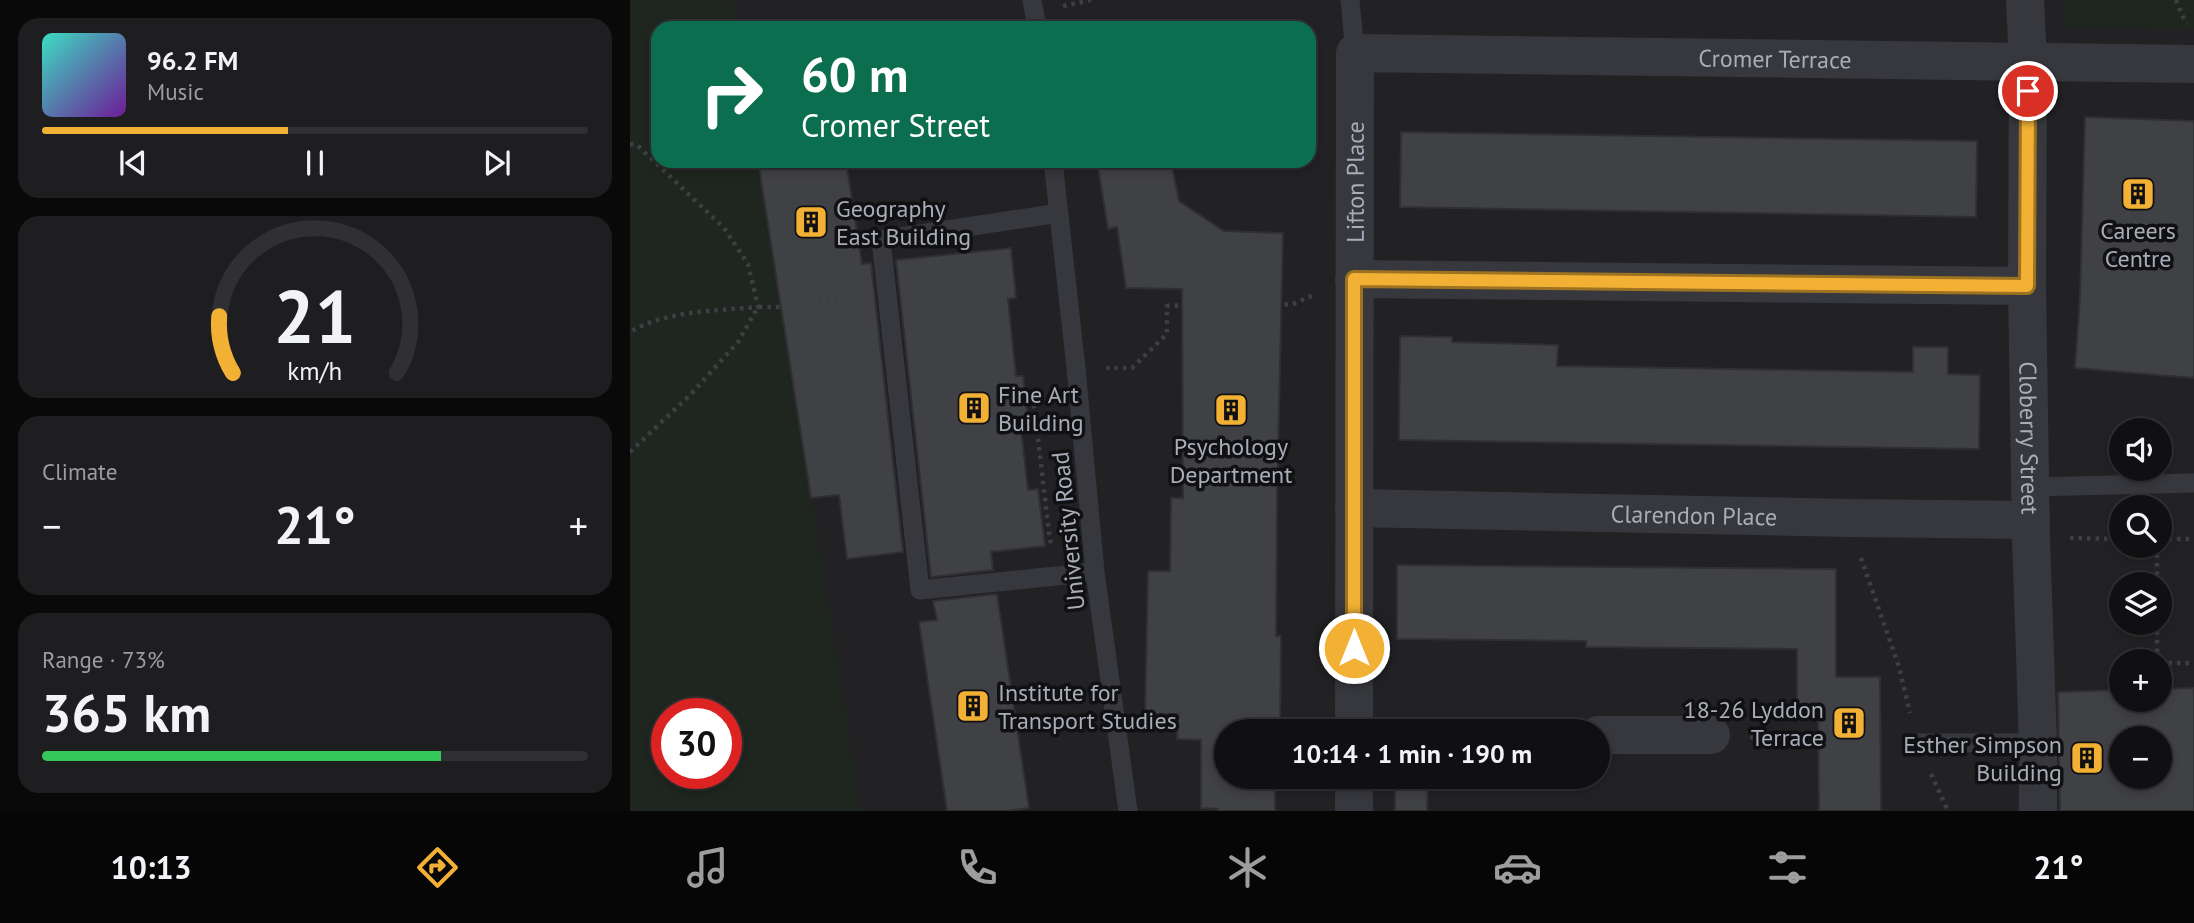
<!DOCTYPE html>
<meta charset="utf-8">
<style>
:root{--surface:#101012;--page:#1e1e20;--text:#f1f3f6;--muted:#9c9d9f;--line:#303032;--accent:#f2b134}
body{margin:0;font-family:"PT Sans",sans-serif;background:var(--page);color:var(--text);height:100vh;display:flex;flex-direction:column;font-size:26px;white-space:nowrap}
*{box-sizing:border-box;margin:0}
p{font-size:23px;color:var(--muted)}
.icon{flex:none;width:38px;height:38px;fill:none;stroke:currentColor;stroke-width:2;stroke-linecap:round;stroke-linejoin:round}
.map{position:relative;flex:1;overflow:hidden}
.drawer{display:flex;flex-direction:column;gap:18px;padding:18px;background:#09090a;width:630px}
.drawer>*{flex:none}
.hud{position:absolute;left:21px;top:21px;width:665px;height:147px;border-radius:21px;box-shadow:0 4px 10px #0003,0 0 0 2px var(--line);background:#0b6e4f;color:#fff;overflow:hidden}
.controls{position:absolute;left:1479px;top:418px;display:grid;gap:14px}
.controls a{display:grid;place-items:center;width:63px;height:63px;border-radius:50%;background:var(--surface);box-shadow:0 4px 10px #0003,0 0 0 2px var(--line);font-size:35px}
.speed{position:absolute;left:21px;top:698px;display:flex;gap:14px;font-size:35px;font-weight:700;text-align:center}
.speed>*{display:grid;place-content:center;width:91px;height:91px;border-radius:50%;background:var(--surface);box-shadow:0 4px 10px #0003,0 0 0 2px var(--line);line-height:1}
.speed .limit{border:10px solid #d22;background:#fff;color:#111}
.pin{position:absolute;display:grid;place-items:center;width:60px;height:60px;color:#fff;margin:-30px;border:4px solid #fff;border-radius:50%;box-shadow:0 2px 7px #0007}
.me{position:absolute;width:77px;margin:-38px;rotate:0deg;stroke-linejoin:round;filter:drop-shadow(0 0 5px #0008)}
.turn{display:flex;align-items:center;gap:24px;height:147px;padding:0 35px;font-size:32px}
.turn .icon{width:91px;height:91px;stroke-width:2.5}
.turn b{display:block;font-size:49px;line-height:60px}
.big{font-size:52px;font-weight:700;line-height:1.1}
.drawer .widget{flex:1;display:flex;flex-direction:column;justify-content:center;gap:10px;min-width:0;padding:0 24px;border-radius:21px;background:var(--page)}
.drawer .dial{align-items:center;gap:0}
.dial svg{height:182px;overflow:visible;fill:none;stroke:var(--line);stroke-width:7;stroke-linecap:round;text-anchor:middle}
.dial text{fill:var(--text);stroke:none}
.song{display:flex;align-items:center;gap:21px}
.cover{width:84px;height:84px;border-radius:10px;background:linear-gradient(135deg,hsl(170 70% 55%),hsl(280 70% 35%))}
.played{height:7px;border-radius:4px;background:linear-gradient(90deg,var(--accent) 45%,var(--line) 45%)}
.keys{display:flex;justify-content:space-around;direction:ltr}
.heat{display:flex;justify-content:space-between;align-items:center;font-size:38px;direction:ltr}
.charge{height:10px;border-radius:5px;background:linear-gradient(90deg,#34c759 73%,var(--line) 0)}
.trip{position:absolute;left:584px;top:719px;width:396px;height:70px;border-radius:35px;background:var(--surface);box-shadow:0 4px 10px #0003,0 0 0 2px var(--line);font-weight:700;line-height:70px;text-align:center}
.menu{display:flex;height:112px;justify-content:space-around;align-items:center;background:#060607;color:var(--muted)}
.menu .icon{width:49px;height:49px}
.menu .current{color:var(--accent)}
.menu b{font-size:32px;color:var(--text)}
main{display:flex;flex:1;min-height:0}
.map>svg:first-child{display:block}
</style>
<main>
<section class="drawer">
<div class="widget">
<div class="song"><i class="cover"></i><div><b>96.2 FM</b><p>Music</p></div></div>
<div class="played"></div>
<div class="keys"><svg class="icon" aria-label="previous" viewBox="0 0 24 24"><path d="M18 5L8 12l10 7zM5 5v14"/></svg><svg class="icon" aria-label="pause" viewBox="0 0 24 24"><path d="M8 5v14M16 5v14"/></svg><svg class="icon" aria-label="next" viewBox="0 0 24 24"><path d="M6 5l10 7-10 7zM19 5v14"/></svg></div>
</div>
<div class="widget dial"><svg viewBox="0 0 100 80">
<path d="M14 69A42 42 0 1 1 86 69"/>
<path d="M14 69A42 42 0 0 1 8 44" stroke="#f2b134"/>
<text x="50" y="56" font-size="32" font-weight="700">21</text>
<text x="50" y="72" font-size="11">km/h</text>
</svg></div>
<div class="widget"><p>Climate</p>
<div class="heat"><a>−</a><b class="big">21°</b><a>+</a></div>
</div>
<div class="widget"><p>Range · 73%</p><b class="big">365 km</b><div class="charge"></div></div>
</section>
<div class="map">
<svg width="1564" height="811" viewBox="0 0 1564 811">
<rect width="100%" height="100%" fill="#161618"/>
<path fill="#222225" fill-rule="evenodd" d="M0,0h1564v811h-1564zM28,28h651v133h-651zM1491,430h39v39h-39zM1491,508h39v38h-39zM1491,584h39v39h-39zM1491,662h39v38h-39zM37,714h59v60h-59zM597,732h371v45h-371zM1491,738h39v39h-39z"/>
<g fill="#1e261f" fill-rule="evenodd">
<path d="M0,0h103l4,28h-79v133h100l103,650h-231zM37,714h59v60h-59z"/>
<path d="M1436,0h128v30l-129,-3z"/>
</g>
<g fill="#404145" stroke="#303034" stroke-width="2" fill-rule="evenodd">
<path d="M1455,117l109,4v257l-119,-10 5,-72z"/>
<path d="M771,132l576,9 -1,76 -576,-10z"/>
<path d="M128,161h88l16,103 9,-1 32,289 -56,7 -8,-64 -28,3z"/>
<path d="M467,161h74l8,40 45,30 59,2 -6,265 -1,138h5l-1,96h-53v45h48v34h-57v-2l-17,-1v-68l-24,-1 1,-25h-33l3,-143h22l1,-73h12l-1,-209 -56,-1 -9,-61 -9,2z"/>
<path d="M381,248l5,50 -8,1 8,77h7l5,44 -8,1 8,69 10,-1 7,57 -54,6 2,18 -62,7 -35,-317z"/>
<path d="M770,336l52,1v5l106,3 -1,21 356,6v-25h35v27l32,1 -1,74 -580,-9z"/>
<path d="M767,565l439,4v108h44l1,134h-62l-1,-107h-21v-55l-211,-2v-6l-189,-2z"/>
<path d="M367,594l32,214 -23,3h-59l-28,-189 18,-2 -4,-19z"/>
<path d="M1564,688v123h-134l-2,-119 63,-2v10h39v-11zM1491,738h39v39h-39z"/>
<path d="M765,778l33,1 -1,32h-32z"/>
</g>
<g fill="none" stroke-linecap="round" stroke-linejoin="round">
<g stroke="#3d3f44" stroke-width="4.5" stroke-dasharray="3.5 5" stroke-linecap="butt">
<path d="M1546,0l10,24"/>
<path d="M433,6l28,-6"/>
<path d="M0,144l7,1 87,83 24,36 10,43c-42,4 -91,3 -128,25"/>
<path d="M646,305l17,-1 21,-9"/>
<path d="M476,368h26l35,-34v-28l19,-1"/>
<path d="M403,396l13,-1"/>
<path d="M395,397l8,-1 17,145 4,3"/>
<path d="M0,452l61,-58 47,-52 20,-35h23l75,-10"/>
<path d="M1440,538l51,1"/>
<path d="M1530,539h34"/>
<path d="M1527,546v38"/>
<path d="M1231,558l38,109 11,46"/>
<path d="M1527,623v39"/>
<path d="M1530,663h34"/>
<path d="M1120,737l68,5"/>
<path d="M1301,774l17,37"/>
</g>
<g stroke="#37383d" stroke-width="19">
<path d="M402,0l5,28"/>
<path d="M720,0l5,53"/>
<path d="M423,161l23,207 19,204 33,239"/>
<path d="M429,213l-178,27 39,350 175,-18"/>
<path d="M1400,487l164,-4"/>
<path d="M1287,743h121"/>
</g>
<g stroke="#37383d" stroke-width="38">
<path id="s1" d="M1395,0l3,63 -1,223 4,252 7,205v68"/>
<path d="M724,279l673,7"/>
<path id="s2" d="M724,508l495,10 182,2"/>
<path id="s3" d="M724,732l1,-679 839,11"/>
<path d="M968,735h113"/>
<path d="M724,777v34"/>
</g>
</g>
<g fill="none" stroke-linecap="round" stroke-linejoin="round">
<defs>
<path id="route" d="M724,648v-369l673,7 1,-195"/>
</defs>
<use href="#route" stroke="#9d7322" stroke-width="18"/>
<use href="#route" stroke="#f2b134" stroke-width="12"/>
</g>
<defs>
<symbol id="building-square" viewBox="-11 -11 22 22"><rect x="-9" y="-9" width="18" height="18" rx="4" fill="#f2b134" stroke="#111113"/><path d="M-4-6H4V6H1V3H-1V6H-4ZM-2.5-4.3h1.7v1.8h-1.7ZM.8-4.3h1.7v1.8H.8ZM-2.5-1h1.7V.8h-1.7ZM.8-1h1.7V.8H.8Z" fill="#111"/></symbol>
</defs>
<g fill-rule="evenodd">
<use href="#building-square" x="1489" y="175" width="38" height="38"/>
<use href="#building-square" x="162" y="203" width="38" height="38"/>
<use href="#building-square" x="325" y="389" width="38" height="38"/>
<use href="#building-square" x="582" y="391" width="38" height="38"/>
<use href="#building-square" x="324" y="687" width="38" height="38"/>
<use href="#building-square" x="1200" y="704" width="38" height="38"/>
<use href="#building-square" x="1438" y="739" width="38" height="38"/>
</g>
<g text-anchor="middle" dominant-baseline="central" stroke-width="7" stroke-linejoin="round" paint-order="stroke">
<g font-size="24" fill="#a8adb8" stroke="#111113">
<text stroke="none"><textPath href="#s3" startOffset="1099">Cromer Terrace</textPath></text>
<text stroke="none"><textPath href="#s3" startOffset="550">Lifton Place</textPath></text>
<text stroke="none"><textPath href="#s1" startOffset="438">Cloberry Street</textPath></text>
<text stroke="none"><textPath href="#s2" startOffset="340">Clarendon Place</textPath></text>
<text transform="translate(438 531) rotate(-96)">University Road</text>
</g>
<g font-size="24" fill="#a8adb8" stroke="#111113" text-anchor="start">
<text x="206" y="208">Geography<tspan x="206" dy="28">East Building</tspan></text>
<text x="1508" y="230" text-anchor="middle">Careers<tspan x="1508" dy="28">Centre</tspan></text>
<text x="368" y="394">Fine Art<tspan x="368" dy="28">Building</tspan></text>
<text x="601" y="446" text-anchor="middle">Psychology<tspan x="601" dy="28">Department</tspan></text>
<text x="368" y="692">Institute for<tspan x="368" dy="28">Transport Studies</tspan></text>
<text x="1194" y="709" text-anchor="end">18-26 Lyddon<tspan x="1194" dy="28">Terrace</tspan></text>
<text x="1432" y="744" text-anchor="end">Esther Simpson<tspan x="1432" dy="28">Building</tspan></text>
</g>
</g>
</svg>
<div class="controls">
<a><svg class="icon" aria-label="sound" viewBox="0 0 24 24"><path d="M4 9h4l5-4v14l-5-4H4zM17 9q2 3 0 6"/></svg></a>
<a><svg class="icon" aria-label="search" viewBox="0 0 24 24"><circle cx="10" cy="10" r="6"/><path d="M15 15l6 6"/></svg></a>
<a><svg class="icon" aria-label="layers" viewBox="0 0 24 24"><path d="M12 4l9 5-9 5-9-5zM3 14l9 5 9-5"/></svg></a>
<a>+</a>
<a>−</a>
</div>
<div class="speed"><div class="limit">30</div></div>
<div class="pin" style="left:1398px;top:91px;background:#d93025"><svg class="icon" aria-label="arrive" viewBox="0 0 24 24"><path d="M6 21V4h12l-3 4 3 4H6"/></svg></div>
<svg class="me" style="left:724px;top:648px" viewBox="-20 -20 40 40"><circle r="17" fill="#f2b134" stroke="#fff" stroke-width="3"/><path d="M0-11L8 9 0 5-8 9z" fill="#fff"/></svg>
<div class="trip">10:14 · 1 min · 190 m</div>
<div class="hud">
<div class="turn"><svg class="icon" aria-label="right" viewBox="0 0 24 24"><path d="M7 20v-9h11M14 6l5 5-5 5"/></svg><div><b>60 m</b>Cromer Street</div></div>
</div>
</div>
</main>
<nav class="menu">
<b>10:13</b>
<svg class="icon current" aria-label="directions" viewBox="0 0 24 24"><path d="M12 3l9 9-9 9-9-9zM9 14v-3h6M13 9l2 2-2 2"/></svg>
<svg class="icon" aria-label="music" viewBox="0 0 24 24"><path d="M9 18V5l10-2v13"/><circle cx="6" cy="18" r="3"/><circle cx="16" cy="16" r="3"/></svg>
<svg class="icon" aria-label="phone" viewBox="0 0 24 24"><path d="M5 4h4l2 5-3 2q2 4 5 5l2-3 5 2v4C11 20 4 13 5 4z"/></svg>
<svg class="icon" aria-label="climate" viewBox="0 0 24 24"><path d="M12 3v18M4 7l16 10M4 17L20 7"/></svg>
<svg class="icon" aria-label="car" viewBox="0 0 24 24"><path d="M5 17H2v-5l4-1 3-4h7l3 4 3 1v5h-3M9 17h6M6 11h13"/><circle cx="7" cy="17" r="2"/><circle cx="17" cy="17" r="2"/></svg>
<svg class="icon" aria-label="filters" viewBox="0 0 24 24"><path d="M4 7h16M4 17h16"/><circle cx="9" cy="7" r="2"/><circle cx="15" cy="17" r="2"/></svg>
<b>21°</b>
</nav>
